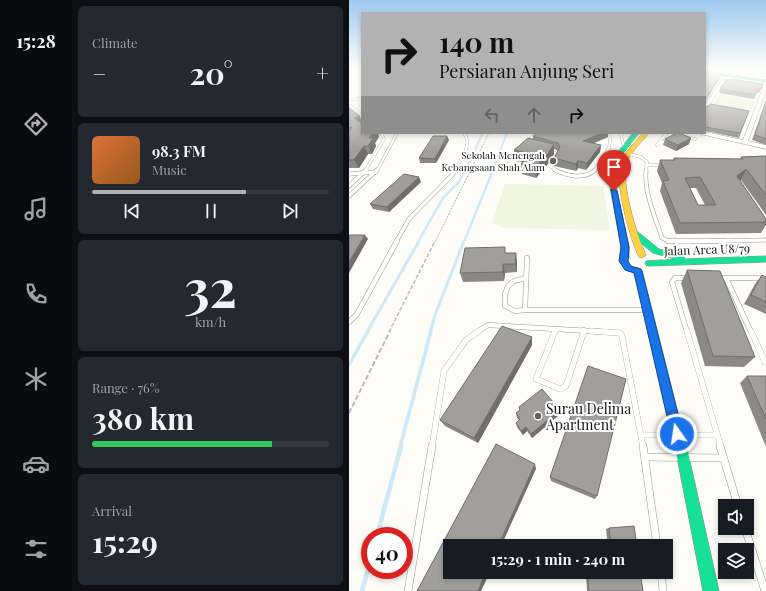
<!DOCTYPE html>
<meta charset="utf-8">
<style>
:root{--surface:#171b24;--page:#242831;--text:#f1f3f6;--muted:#9ea1a6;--line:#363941;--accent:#b2b2b3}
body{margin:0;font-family:"Playfair Display",serif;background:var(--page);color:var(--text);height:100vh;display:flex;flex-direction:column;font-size:15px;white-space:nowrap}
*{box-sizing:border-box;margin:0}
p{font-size:13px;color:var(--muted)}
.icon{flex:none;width:22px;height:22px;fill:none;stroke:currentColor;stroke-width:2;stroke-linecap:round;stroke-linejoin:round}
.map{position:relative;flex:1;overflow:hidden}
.side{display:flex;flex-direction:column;gap:6px;padding:6px;background:#0d0f14;width:277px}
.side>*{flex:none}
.banner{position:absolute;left:12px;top:12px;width:345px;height:122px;border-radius:0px;box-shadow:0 2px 6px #0003;background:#b2b2b3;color:#111;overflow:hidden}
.controls{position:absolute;left:369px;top:499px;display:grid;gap:8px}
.controls a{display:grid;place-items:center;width:36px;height:36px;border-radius:0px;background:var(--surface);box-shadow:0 2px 6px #0003;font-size:20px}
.speed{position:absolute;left:12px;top:527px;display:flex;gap:8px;font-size:20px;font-weight:700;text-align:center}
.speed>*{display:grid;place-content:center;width:52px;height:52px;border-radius:50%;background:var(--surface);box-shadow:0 2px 6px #0003;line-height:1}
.speed .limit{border:6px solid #d22;background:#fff;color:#111}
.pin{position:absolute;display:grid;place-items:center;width:34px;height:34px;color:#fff;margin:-41px -17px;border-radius:50% 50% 50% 0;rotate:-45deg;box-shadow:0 0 4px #0007}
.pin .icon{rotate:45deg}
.me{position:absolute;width:44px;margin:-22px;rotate:347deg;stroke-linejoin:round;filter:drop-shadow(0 0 3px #0008)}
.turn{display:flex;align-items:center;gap:14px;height:84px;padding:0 12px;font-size:18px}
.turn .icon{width:52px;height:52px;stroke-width:2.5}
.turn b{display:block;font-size:28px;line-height:34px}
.lanes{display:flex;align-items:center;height:38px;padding:0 12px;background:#0003;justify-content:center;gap:20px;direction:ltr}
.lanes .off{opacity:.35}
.big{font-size:30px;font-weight:700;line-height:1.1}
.side .card{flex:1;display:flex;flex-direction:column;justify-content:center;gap:6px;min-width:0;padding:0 14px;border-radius:6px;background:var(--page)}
.side .dial{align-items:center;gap:0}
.dial b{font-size:52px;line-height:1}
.song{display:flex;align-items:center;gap:12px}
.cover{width:48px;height:48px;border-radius:6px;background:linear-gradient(135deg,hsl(20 70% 55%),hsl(30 70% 35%))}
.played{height:4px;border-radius:2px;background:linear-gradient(90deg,var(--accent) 65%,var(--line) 65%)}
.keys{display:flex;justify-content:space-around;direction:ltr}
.heat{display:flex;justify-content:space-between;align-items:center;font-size:22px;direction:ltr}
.charge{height:6px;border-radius:3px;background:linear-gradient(90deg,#34c759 76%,var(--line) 0)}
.trip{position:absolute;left:94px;top:539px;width:230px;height:40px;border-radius:0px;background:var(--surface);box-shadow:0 2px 6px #0003;font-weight:700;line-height:40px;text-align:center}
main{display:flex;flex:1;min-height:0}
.dock{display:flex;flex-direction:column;width:72px;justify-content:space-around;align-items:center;background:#090b0e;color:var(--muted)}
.dock .icon{width:28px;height:28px}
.dock .current{color:var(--accent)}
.dock b{font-size:18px;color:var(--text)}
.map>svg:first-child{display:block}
</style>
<main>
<nav class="dock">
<b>15:28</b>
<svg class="icon current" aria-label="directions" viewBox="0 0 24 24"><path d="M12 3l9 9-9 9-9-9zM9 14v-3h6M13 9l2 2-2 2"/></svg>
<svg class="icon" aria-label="music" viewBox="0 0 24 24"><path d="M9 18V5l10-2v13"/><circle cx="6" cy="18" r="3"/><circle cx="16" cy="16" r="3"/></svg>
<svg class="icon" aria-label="phone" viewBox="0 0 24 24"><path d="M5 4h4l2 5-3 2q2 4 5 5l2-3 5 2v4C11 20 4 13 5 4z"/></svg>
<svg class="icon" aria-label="climate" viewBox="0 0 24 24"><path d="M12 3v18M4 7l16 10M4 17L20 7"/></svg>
<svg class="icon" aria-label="car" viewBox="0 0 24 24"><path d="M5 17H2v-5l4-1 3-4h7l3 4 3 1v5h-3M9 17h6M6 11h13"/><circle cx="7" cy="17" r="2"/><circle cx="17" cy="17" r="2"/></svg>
<svg class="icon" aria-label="filters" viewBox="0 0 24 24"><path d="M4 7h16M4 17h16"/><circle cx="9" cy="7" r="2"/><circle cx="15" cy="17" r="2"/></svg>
</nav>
<section class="side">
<div class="card"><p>Climate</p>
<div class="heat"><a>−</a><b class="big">20°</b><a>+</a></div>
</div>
<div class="card">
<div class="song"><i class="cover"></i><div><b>98.3 FM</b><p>Music</p></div></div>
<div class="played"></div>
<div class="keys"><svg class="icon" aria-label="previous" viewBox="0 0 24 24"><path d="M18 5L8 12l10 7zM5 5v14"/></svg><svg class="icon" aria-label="pause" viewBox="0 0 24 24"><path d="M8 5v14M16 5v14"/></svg><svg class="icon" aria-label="next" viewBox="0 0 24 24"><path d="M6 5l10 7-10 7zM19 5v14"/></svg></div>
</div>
<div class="card dial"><b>32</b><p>km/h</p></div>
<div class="card"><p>Range · 76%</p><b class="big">380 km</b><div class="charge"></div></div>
<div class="card"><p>Arrival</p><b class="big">15:29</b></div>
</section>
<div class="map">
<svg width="417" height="591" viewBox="0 0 417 591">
<rect width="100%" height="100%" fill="#fdfcf7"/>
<path fill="#e7f3d7" d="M370,94l36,6 -6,15 -38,-7z"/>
<path fill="#f0f6e1" d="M156,184l98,2 7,44 -105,-2 -13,-5z"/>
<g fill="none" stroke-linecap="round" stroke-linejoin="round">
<g stroke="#cde8f7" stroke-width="2">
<path d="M116,171l18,-38"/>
<path d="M143,171l15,-38"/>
</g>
<g stroke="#cde8f7" stroke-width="2.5">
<path d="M69,242l25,-44 16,-16 6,-12"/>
<path d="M115,242l29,-72"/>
</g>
<g stroke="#cde8f7" stroke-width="3">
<path d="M18,332l52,-91"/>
<path d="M81,332l5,-17 29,-74"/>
</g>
<g stroke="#cde8f7" stroke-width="3.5">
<path d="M0,365l19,-34"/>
<path d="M51,447l31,-116"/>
</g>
<g stroke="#cde8f7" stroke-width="4.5">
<path d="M28,536l24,-90"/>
<path d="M13,591l8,-29"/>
</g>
<defs>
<g id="lane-far5">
<path d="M394,75l23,3"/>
<path d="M13,77v5"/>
<path d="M401,78l4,-9"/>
<path d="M0,100l13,-2"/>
<path d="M0,105l13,9"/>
</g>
<g id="lane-far4">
<path d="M274,133l-2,2 3,12"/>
<path d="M318,133l-10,12 17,-8 2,-4"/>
<path d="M336,137l10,2"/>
<path d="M178,142l9,-9"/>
<path d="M199,149l9,5 -7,12 7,5"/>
<path d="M280,154l12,3 6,5 -1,9"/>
<path d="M160,161l9,-9"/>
<path d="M297,165h18"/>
<path d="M16,171l19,-32 -3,-6"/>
<path d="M28,171l20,-38"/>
<path d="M105,171c7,-12 19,-26 10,-38"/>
<path d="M245,171l15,-23 2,-15"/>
</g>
<g id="lane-far3">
<path d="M206,170c12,6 29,10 40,0"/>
<path d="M297,170c-2,23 9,46 16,68l9,4"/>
<path d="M0,174l27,-2"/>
<path d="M0,186l17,-16"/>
<path d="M0,196l28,-26"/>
<path d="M47,242l13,-23 43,-44 3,-5"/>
<path d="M327,242l90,-2"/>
</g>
<g id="lane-far2">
<path d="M319,241h56"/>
<path d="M178,258l-2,52h122"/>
<path d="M369,278h40l8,4"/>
<path d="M377,278l25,54"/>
<path d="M176,310l-10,1 -10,-5v-12l3,-8 6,-5 12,-3"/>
<path d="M0,322l8,-8 40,-73"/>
<path d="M128,332l11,-7 119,7"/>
<path d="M206,332l1,-3"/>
<path d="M234,332l1,-2"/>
<path d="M338,332l-15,-50 3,-4h13"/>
</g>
<g id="lane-far1">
<path d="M206,331l-19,48 24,10 6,-3 18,-55"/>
<path d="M242,331l29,2 2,3 21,111"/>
<path d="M338,331l34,116"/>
<path d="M402,331l14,31"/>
<path d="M292,435h75"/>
<path d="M83,447l12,-76 22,-31 13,-9"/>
</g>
<g id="lane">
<path d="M294,446l14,100"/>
<path d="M371,446l18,60"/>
<path d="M296,457l78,1"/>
<path d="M396,528l20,63"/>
<path d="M312,572l2,19"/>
<path d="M59,591l24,-145"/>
</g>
<g id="street">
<path d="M373,80h16l2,1 -16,1 -17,27 -2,1v-5z"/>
<path d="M400,82l14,2 3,2v5l-18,50 18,4v4l-66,-15 -1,-1 6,-1 38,8 20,-52 -1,-2 -13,-2z"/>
</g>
<g id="fast">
<path d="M356,71l61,9v2l-61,-9z"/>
<path d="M284,133h6l-21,27 -4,16 15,71v11l-4,3 -4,-3v-11l-13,-71 4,-16z"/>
<path d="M283,232h6l21,17 25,7 1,3 81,-3v6l-117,4 -3,-1 -1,-2 1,-2 29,-2 -22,-6 -21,-17z"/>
<path d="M289,268l4,3 47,186 30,134h-16l-26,-134 -43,-186z"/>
</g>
<path id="slow" d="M294,133h6c-8,10 -18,18 -22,30 -7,19 10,73 19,92l-4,3 -3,-1c-9,-18 -25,-75 -18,-94 4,-12 14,-21 22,-30z"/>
</defs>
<use href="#lane-far5" stroke="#979795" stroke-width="2.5"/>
<use href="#lane-far4" stroke="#979795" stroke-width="3"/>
<use href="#lane-far3" stroke="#979795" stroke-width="4.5"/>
<use href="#lane-far2" stroke="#979795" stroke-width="5.5"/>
<use href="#lane-far1" stroke="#979795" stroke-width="6"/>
<use href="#lane" stroke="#979795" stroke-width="8"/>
<use href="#street" stroke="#979795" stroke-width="1"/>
<use href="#fast" stroke="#8e8d8b" stroke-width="1"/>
<use href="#slow" stroke="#8e8d8b" stroke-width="1"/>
<path stroke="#b9b9b8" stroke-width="1" stroke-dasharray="2 1" stroke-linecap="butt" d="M86,242l54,-109"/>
<path stroke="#b9b9b8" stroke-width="1.5" stroke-dasharray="4 2" stroke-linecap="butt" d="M40,332l46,-91"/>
<path stroke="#b9b9b8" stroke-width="2" stroke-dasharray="5 2.5" stroke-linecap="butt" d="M0,413l41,-82"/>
<use href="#lane-far5" stroke="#fffffe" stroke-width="2"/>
<use href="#lane-far4" stroke="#fffffe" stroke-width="2.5"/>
<use href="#lane-far3" stroke="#fffffe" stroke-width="3.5"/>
<use href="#lane-far2" stroke="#fffffe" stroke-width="4.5"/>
<use href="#lane-far1" stroke="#fffffe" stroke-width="5.5"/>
<use href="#lane" stroke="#fffffe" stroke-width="7"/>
<use href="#street" fill="#fffffe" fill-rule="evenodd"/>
<use href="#fast" fill="#16e098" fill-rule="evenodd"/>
<use href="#slow" fill="#ffcf43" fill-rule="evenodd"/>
</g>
<g fill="#8a8986" fill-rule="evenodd">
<path d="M377,80l35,9 -2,4 -2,-1 -3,7 -35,-6 1,-4z"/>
<path d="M417,100v45l-14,-5z"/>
<path d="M356,106l1,1 43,4 -10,27 -34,-7z"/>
<path d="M0,108l13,25h16l1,4 -4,6 1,3 -4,8h-4l-9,14h-10z"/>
<path d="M98,136l2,4 -13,23h-16l-1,-5z"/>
<path d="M184,136l75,1 -15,6 8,2 -1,7 -14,18 -8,-2 -2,3 -22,-5v-8l4,-7 -4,-2v5l-7,11 -11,13 -14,-4 -1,-10 1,-2 -7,-1 -1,-11 19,-11z"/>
<path d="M316,139l24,5 -13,7 -13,-6z"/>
<path d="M417,156v59l-25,-35 -1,1 26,38v6l-5,8 -85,1 -16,-43 2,-8 -5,-12 3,-11h13l1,-2 66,1 1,-2zM341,188h6l9,17h-7z"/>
<path d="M72,182l-32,30 -16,-3 -3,-5z"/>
<path d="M157,253l11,8v11l-12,1 -1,8 -41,1 -3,-9z"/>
<path d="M338,270l68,87 -11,10 -39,-1 -24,-83z"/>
<path d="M413,275l4,2v37l-22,-10 11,-20z"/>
<path d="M183,337v8l-54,98 -33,-17 -5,-6z"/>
<path d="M398,376h19v71l-26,-64z"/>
<path d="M170,407l40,8 -27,23 -5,-7 -4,4 -6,-8 -1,-4 3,-3 -2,-2 -1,-5 4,-3z"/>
<path d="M201,477l47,19 -2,3 -44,-18z"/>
<path d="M260,528l28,18h-29l-2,-17z"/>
<path d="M237,572h54l3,19h-56z"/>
</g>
<g fill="#716f6d">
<path d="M372,74l-1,4 -15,24v-2z"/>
<path d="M11,116l2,5v3l-8,-6z"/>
<path d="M24,133h5l1,4 -4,6 1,3 -4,8 -4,-8 1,-8z"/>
<path d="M253,133h6v4l-25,11v-7z"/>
<path d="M98,136l2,4 -13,23 -1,-4z"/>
<path d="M342,138l-2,6 -13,7 2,-6z"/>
<path d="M205,144v10l-7,11 -11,13v-11z"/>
<path d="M252,145l-1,7 -14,18 1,-7z"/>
<path d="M15,146l4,8 -9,14 -5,-8z"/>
<path d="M229,161v7l-2,3v-7z"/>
<path d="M397,169l-5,11 -9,6 5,-10z"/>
<path d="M70,177l2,5 -32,30 -2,-5z"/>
<path d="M16,235l3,4 -19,34v-11z"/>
<path d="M167,253l1,8v11l-2,-8z"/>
<path d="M154,264l2,9 -1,8 -1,-9z"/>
<path d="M183,337v8l-54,98 -4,-5z"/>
<path d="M211,410l-1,5 -27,23 -1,-4z"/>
<path d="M177,427l1,4 -4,4 -2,-4z"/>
<path d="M186,464l1,5 -35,77h-3z"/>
<path d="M137,572h4l-9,19h-3z"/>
</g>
<g fill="#a19f9c" stroke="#716f6d" fill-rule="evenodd">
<path d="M356,72l16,2 -16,26z"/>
<path d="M383,79l31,5 -2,5 -3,-1 -3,7 -35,-6 6,-9z"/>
<path d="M417,101v38l-11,-4z"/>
<path d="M362,104l38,7 -9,22 -35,-6v-21l1,1z"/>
<path d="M0,108l11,8 -6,2 8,6v9h11l-4,5h4l-5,8h-4l-10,14h-5v-18l1,-1h-1v-10l3,-4 -3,1z"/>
<path d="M188,133h65l-19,8 18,4 -14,18 -9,-2 -2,3 -22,-6 6,-11 -2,-4 -25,-7z"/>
<path d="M328,133h2l12,5 -13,7 -13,-6z"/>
<path d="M84,136h14l-12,23 -16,-1z"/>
<path d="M179,138l26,6 -7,11 -11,12 -15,-3 10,-10 -17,-4z"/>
<path d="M417,156v39l-20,-26 -9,7 29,43v3l-86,1 -17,-42 6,-1 -9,-20h15l-1,-2 69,1 -2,-2zM351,177l16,28h-18l-13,-27z"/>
<path d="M55,174l15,3 -32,30 -17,-3z"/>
<path d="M0,235h16l-16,27z"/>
<path d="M156,247v6h11l-1,11h-12v8l-43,1 5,-25z"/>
<path d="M338,270l33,1 35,86 -42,-1z"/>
<path d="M413,275l4,2v25l-15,-7z"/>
<path d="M153,326l30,11 -58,101 -34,-18z"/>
<path d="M239,366l38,13 -29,117 -47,-19z"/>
<path d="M398,376h19v43z"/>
<path d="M193,389l18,21 -29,24 -5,-7 -5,4 -5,-8 4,-4 -4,-6 4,-3 -1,-3z"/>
<path d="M147,444l39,20 -37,82h-48v26h36l-8,19h-61z"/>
<path d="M285,526l3,20h-26l-2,-18z"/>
<path d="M238,572h53l3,19h-54z"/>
</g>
<linearGradient id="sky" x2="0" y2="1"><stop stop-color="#9dc9ee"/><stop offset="0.45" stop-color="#fefefb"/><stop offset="1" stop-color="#fefefb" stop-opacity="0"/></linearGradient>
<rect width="417" height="152" fill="url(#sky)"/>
<path fill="#1a73e8" stroke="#114b97" d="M262,189l6,2 12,56 -1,14 3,5 10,3 1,2 41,163 -2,5 -4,2 -5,-2 -1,-5 -37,-161 -9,-3 -6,-9 2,-14z"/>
<g fill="#646362" stroke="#fff" stroke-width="1.5">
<circle cx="204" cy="161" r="4"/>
<circle cx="189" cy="416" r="4"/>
</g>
<g text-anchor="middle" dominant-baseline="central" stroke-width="4" stroke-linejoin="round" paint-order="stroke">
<g font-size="10" fill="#111" stroke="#fff" text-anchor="end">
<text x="196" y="155">Sekolah Menengah<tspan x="196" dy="12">Kebangsaan Shah Alam</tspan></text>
</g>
<g font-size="12" fill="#111" stroke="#fff">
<text transform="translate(358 249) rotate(-2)">Jalan Arca U8/79</text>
</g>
<g font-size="14" fill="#111" stroke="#fff" text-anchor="start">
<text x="197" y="408">Surau Delima<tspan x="197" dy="16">Apartment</tspan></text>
</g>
</g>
</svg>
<div class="controls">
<a><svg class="icon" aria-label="sound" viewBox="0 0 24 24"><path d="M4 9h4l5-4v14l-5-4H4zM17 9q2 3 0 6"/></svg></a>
<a><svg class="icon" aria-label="layers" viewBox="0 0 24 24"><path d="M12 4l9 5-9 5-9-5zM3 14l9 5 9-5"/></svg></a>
</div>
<div class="speed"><div class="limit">40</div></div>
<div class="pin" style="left:265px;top:191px;background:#d93025"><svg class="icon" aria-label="arrive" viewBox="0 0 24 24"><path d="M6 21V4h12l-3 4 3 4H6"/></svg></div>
<svg class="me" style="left:328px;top:434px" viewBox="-20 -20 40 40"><circle r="17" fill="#1a73e8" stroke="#fff" stroke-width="3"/><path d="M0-11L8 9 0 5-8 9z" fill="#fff"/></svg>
<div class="trip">15:29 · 1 min · 240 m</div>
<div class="banner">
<div class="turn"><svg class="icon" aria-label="right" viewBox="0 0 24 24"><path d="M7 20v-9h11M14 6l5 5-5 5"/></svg><div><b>140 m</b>Persiaran Anjung Seri</div></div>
<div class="lanes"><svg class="icon off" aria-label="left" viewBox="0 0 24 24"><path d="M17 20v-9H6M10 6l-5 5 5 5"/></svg><svg class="icon off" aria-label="ahead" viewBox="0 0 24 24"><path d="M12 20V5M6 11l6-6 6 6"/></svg><svg class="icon" aria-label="right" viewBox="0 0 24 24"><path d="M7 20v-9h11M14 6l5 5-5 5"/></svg></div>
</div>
</div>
</main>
